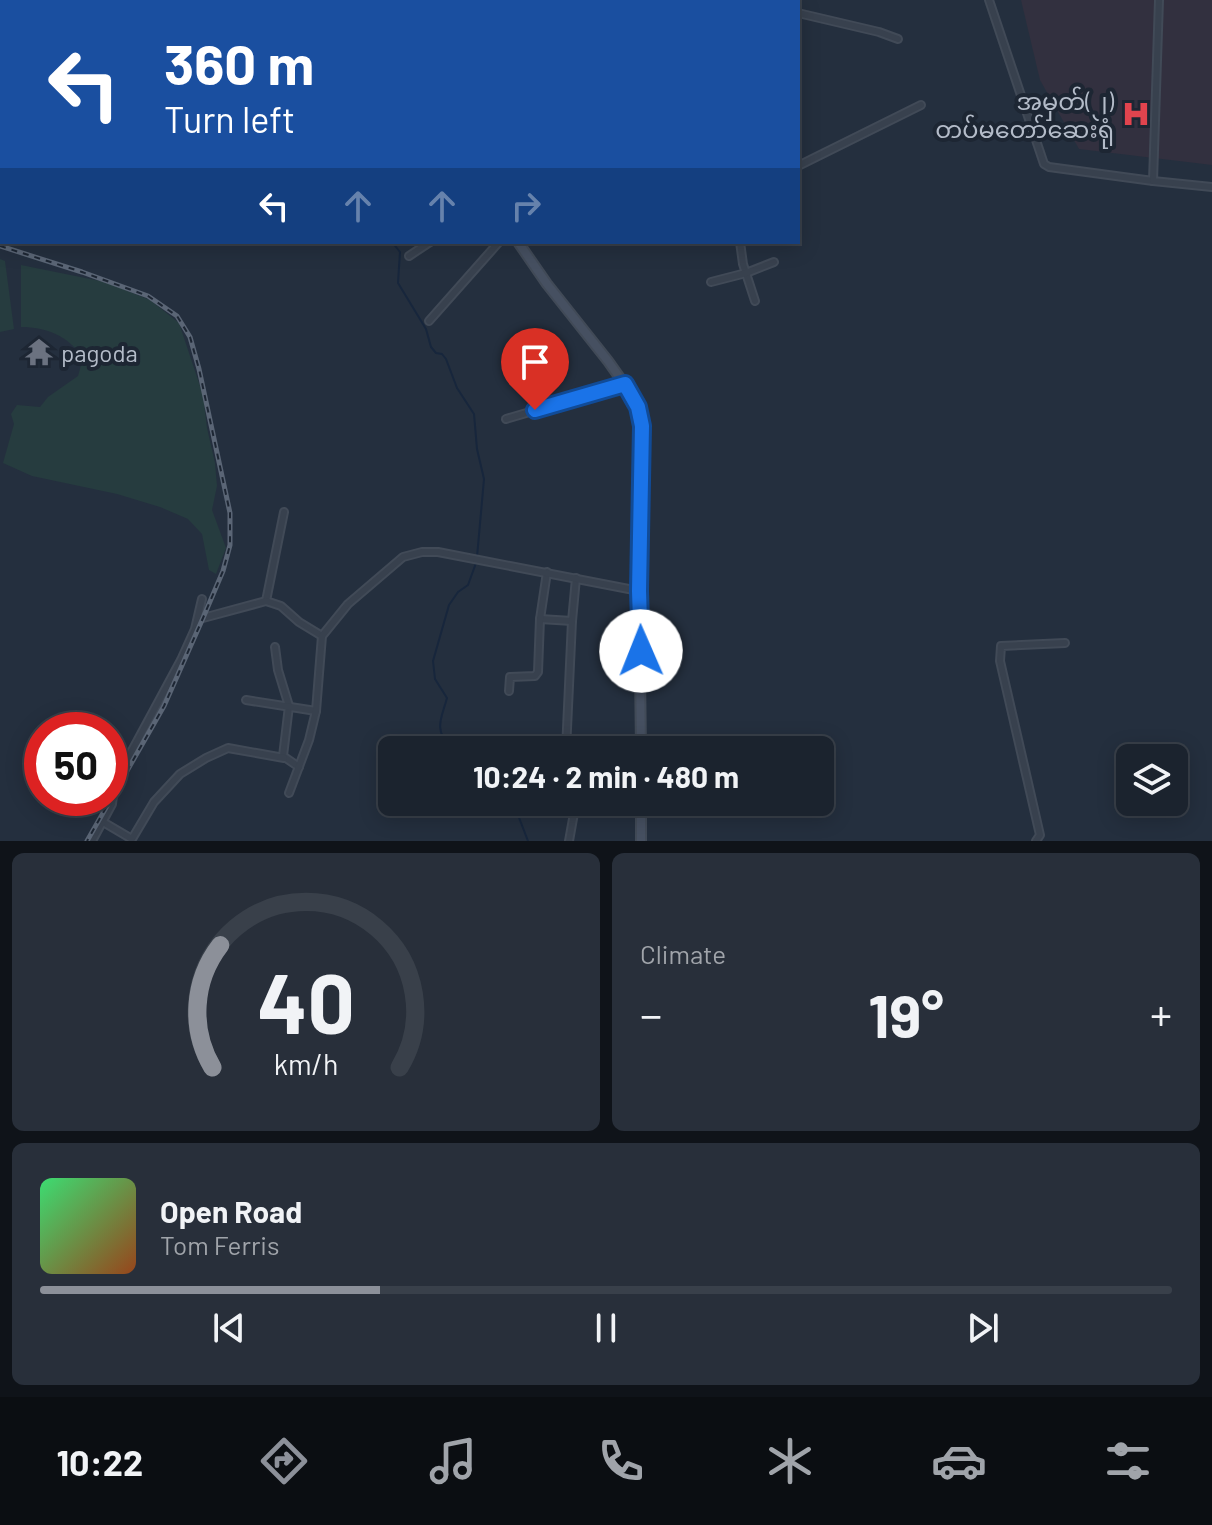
<!DOCTYPE html>
<meta charset="utf-8">
<style>
:root{--surface:#1b232e;--page:#282f3a;--text:#f1f3f6;--muted:#a0a4aa;--line:#39404a;--accent:#8c9099}
body{margin:0;font-family:Barlow,"Noto Sans Myanmar",sans-serif;background:var(--page);color:var(--text);height:100vh;display:flex;flex-direction:column;font-size:30px;white-space:nowrap}
*{box-sizing:border-box;margin:0}
p{font-size:26px;color:var(--muted)}
.icon{flex:none;width:44px;height:44px;fill:none;stroke:currentColor;stroke-width:2;stroke-linecap:round;stroke-linejoin:round}
.map{position:relative;height:841px;overflow:hidden}
.sheet{display:flex;flex-direction:column;gap:12px;padding:12px;background:#0f1319;flex:1}
.sheet>*{flex:none}
.hud{position:absolute;left:0px;top:0px;width:800px;height:244px;box-shadow:0 4px 20px #0003,0 0 0 2px var(--line);background:#1a4fa0;color:#fff;overflow:hidden}
.tools{position:absolute;left:1116px;top:744px;display:grid;gap:16px}
.tools a{display:grid;place-items:center;width:72px;height:72px;border-radius:12px;background:var(--surface);box-shadow:0 4px 20px #0003,0 0 0 2px var(--line);font-size:40px}
.speed{position:absolute;left:24px;top:712px;display:flex;gap:16px;font-size:40px;font-weight:700;text-align:center}
.speed>*{display:grid;place-content:center;width:104px;height:104px;border-radius:50%;background:var(--surface);box-shadow:0 4px 20px #0003,0 0 0 2px var(--line);line-height:1}
.speed .limit{border:12px solid #d22;background:#fff;color:#111}
.pin{position:absolute;display:grid;place-items:center;width:68px;height:68px;color:#fff;margin:-82px -34px;border-radius:50% 50% 50% 0;rotate:-45deg;box-shadow:0 0 8px #0007}
.pin .icon{rotate:45deg}
.me{position:absolute;width:88px;margin:-44px;rotate:359deg;stroke-linejoin:round;filter:drop-shadow(0 0 6px #0008)}
.turn{display:flex;align-items:center;gap:28px;height:168px;padding:0 32px;font-size:36px}
.turn .icon{width:104px;height:104px;stroke-width:2.5}
.turn b{display:block;font-size:56px;line-height:68px}
.lanes{display:flex;align-items:center;height:76px;padding:0 32px;background:#0003;justify-content:center;gap:40px;direction:ltr}
.lanes .off{opacity:.35}
.big{font-size:60px;font-weight:700;line-height:1.1}
.sheet .card{flex:1;display:flex;flex-direction:column;justify-content:center;gap:12px;min-width:0;padding:0 28px;border-radius:12px;background:var(--page)}
.sheet .dial{align-items:center;gap:0}
.dial svg{height:208px;overflow:visible;fill:none;stroke:var(--line);stroke-width:7;stroke-linecap:round;text-anchor:middle}
.dial text{fill:var(--text);stroke:none}
.song{display:flex;align-items:center;gap:24px}
.cover{width:96px;height:96px;border-radius:12px;background:linear-gradient(135deg,hsl(140 70% 55%),hsl(20 70% 35%))}
.played{height:8px;border-radius:4px;background:linear-gradient(90deg,var(--accent) 30%,var(--line) 30%)}
.keys{display:flex;justify-content:space-around;direction:ltr}
.heat{display:flex;justify-content:space-between;align-items:center;font-size:44px;direction:ltr}
.sheet .tiles{flex:1;display:grid;gap:12px;grid-template-columns:1fr 1fr}
.card:last-child{grid-column:span 2}
.trip{position:absolute;left:378px;top:736px;width:456px;height:80px;border-radius:12px;background:var(--surface);box-shadow:0 4px 20px #0003,0 0 0 2px var(--line);font-weight:700;line-height:80px;text-align:center}
.menu{display:flex;height:128px;justify-content:space-around;align-items:center;background:#0b0e12;color:var(--muted)}
.menu .icon{width:56px;height:56px}
.menu .active{color:var(--accent)}
.menu b{font-size:36px;color:var(--text)}
.map>svg:first-child{display:block}
</style>
<div class="map">
<svg width="1212" height="841" viewBox="0 0 1212 841">
<rect width="100%" height="100%" fill="#242f3e"/>
<path fill="#32303f" d="M1021,0h191v165l-133,-16 -39,-69z"/>
<g fill="#263c3f">
<path d="M0,259l5,2 9,68 -14,3z"/>
<path d="M21,265l84,17 45,18 29,23 24,72 4,33 8,35 2,23 -5,24 14,38 -10,26 -7,-4 -7,-36 -14,-15 -28,-12 -43,-13 -85,-18 -29,-13 11,-39 -3,-10 6,-9 23,2 8,-10 30,-21 5,-18c-14,-22 -37,-31 -62,-31z"/>
</g>
<g fill="none" stroke-linecap="round" stroke-linejoin="round">
<g stroke="#17263c" stroke-width="2">
<path d="M0,200h2"/>
<path d="M392,242l8,10 -2,31 28,46 5,18 5,6 6,1 4,5 11,29 17,26 3,35 7,30 -7,78"/>
<path d="M449,750c-14,-25 -9,-27 -2,-52l-12,-19 -2,-18 16,-56 9,-13 10,-7 8,-22"/>
<path d="M513,802l15,39"/>
</g>
<defs>
<g id="street">
<path d="M420,0v2"/>
<path d="M447,0v2"/>
<path d="M501,0v2"/>
<path d="M697,0v2"/>
<path d="M731,0l20,2"/>
<path d="M989,0l55,164 5,3 104,14"/>
<path d="M1159,0l-6,181 59,6"/>
<path d="M9,2v-2"/>
<path d="M41,2v-2"/>
<path d="M176,2v-2"/>
<path d="M346,2l3,-2"/>
<path d="M610,2l1,-2"/>
<path d="M798,13l81,19 19,7"/>
<path d="M0,31l2,-4"/>
<path d="M798,166l123,-61"/>
<path d="M0,177l2,-3"/>
<path d="M740,242l3,22 12,37"/>
<path d="M409,256l21,-14"/>
<path d="M711,282l35,-9 28,-11"/>
<path d="M429,321l70,-79"/>
<path d="M506,419l119,-35"/>
<path d="M266,601l18,-89"/>
<path d="M203,618l63,-17 15,5 18,16 23,14"/>
<path d="M540,619l32,2"/>
<path d="M275,647l3,23 11,36 -6,50 16,11"/>
<path d="M509,691l1,-14 25,-1 3,-4 2,-53 7,-47"/>
<path d="M246,700l70,11"/>
<path d="M566,750l6,-129 4,-43"/>
<path d="M289,793l20,-53 7,-29 6,-75 26,-32 55,-47 19,-5h16l201,39"/>
<path d="M103,822l29,17 22,-37 26,-28 26,-16 22,-10 56,10"/>
<path d="M92,841l20,-37 2,-17 7,-16 60,-111 14,-31 7,-30"/>
<path d="M569,841l7,-39"/>
<path d="M1036,841l4,-6 -40,-174 1,-15 64,-3"/>
</g>
<g id="secondary">
<path d="M368,0l2,2"/>
<path d="M518,242l29,42 61,77 24,34 9,21 2,44 -4,131 2,159"/>
<path d="M641,841v-39"/>
</g>
</defs>
<use href="#street" stroke="#414a57" stroke-width="10"/>
<use href="#secondary" stroke="#414a57" stroke-width="12"/>
<use href="#street" stroke="#38414e" stroke-width="6"/>
<use href="#secondary" stroke="#465061" stroke-width="8"/>
<defs>
<path id="rail" d="M0,246l82,26 66,24 29,20 13,21 9,32 31,144v32l-7,26 -20,47 -39,88 -77,135"/>
</defs>
<use href="#rail" stroke="#5a6575" stroke-width="5"/>
<use href="#rail" stroke="#1d2633" stroke-width="2" stroke-dasharray="6" stroke-linecap="butt"/>
</g>
<g fill="none" stroke-linecap="round" stroke-linejoin="round">
<defs>
<path id="route" d="M535,410l90,-26 13,23 4,19 -3,165 2,60"/>
</defs>
<use href="#route" stroke="#114b97" stroke-width="20"/>
<use href="#route" stroke="#1a73e8" stroke-width="14"/>
</g>
<defs>
<symbol id="hospital-bare" viewBox="-9 -9 18 18"><path d="M-5-5h3v3.5h4V-5h3V5h-3V1.5h-4V5h-3Z" fill="#e0444e" stroke="#1d2633" stroke-width="2.5" paint-order="stroke"/></symbol>
<symbol id="temple-bare" viewBox="-9 -9 18 18"><path d="M0-6L5-2H3V0L6.5 2.5H4V6H1.5V3h-3V6H-4V2.5H-6.5L-3 0V-2H-5Z" fill="#6b7280" stroke="#1d2633" stroke-width="2.5" paint-order="stroke"/></symbol>
</defs>
<g fill-rule="evenodd">
<use href="#hospital-bare" x="1116" y="94" width="40" height="40"/>
<use href="#temple-bare" x="19" y="332" width="40" height="40"/>
</g>
<g text-anchor="middle" dominant-baseline="central" stroke-width="8" stroke-linejoin="round" paint-order="stroke">
<g font-size="24" fill="#b4bcc9" stroke="#1d2633" text-anchor="end">
<text x="1114" y="100">အမှတ်(၂)<tspan x="1114" dy="28">တပ်မတော်ဆေးရုံ</tspan></text>
<text x="61" y="352" text-anchor="start">pagoda</text>
</g>
</g>
</svg>
<div class="tools">
<a><svg class="icon" aria-label="layers" viewBox="0 0 24 24"><path d="M12 4l9 5-9 5-9-5zM3 14l9 5 9-5"/></svg></a>
</div>
<div class="speed"><div class="limit">50</div></div>
<div class="pin" style="left:535px;top:410px;background:#d93025"><svg class="icon" aria-label="arrive" viewBox="0 0 24 24"><path d="M6 21V4h12l-3 4 3 4H6"/></svg></div>
<svg class="me" style="left:641px;top:651px" viewBox="-20 -20 40 40"><circle r="19" fill="#fff"/><path d="M0-13L10 11 0 6-10 11z" fill="#1a73e8"/></svg>
<div class="trip">10:24 · 2 min · 480 m</div>
<div class="hud">
<div class="turn"><svg class="icon" aria-label="left" viewBox="0 0 24 24"><path d="M17 20v-9H6M10 6l-5 5 5 5"/></svg><div><b>360 m</b>Turn left</div></div>
<div class="lanes"><svg class="icon" aria-label="left" viewBox="0 0 24 24"><path d="M17 20v-9H6M10 6l-5 5 5 5"/></svg><svg class="icon off" aria-label="ahead" viewBox="0 0 24 24"><path d="M12 20V5M6 11l6-6 6 6"/></svg><svg class="icon off" aria-label="ahead" viewBox="0 0 24 24"><path d="M12 20V5M6 11l6-6 6 6"/></svg><svg class="icon off" aria-label="right" viewBox="0 0 24 24"><path d="M7 20v-9h11M14 6l5 5-5 5"/></svg></div>
</div>
</div>
<section class="sheet">
<div class="tiles">
<div class="card dial"><svg viewBox="0 0 100 80">
<path d="M14 69A42 42 0 1 1 86 69"/>
<path d="M14 69A42 42 0 0 1 17 22" stroke="#8c9099"/>
<text x="50" y="56" font-size="32" font-weight="700">40</text>
<text x="50" y="72" font-size="11">km/h</text>
</svg></div>
<div class="card"><p>Climate</p>
<div class="heat"><a>−</a><b class="big">19°</b><a>+</a></div>
</div>
<div class="card">
<div class="song"><i class="cover"></i><div><b>Open Road</b><p>Tom Ferris</p></div></div>
<div class="played"></div>
<div class="keys"><svg class="icon" aria-label="previous" viewBox="0 0 24 24"><path d="M18 5L8 12l10 7zM5 5v14"/></svg><svg class="icon" aria-label="pause" viewBox="0 0 24 24"><path d="M8 5v14M16 5v14"/></svg><svg class="icon" aria-label="next" viewBox="0 0 24 24"><path d="M6 5l10 7-10 7zM19 5v14"/></svg></div>
</div>
</div>
</section>
<nav class="menu">
<b>10:22</b>
<svg class="icon active" aria-label="directions" viewBox="0 0 24 24"><path d="M12 3l9 9-9 9-9-9zM9 14v-3h6M13 9l2 2-2 2"/></svg>
<svg class="icon" aria-label="music" viewBox="0 0 24 24"><path d="M9 18V5l10-2v13"/><circle cx="6" cy="18" r="3"/><circle cx="16" cy="16" r="3"/></svg>
<svg class="icon" aria-label="phone" viewBox="0 0 24 24"><path d="M5 4h4l2 5-3 2q2 4 5 5l2-3 5 2v4C11 20 4 13 5 4z"/></svg>
<svg class="icon" aria-label="climate" viewBox="0 0 24 24"><path d="M12 3v18M4 7l16 10M4 17L20 7"/></svg>
<svg class="icon" aria-label="car" viewBox="0 0 24 24"><path d="M5 17H2v-5l4-1 3-4h7l3 4 3 1v5h-3M9 17h6M6 11h13"/><circle cx="7" cy="17" r="2"/><circle cx="17" cy="17" r="2"/></svg>
<svg class="icon" aria-label="filters" viewBox="0 0 24 24"><path d="M4 7h16M4 17h16"/><circle cx="9" cy="7" r="2"/><circle cx="15" cy="17" r="2"/></svg>
</nav>
